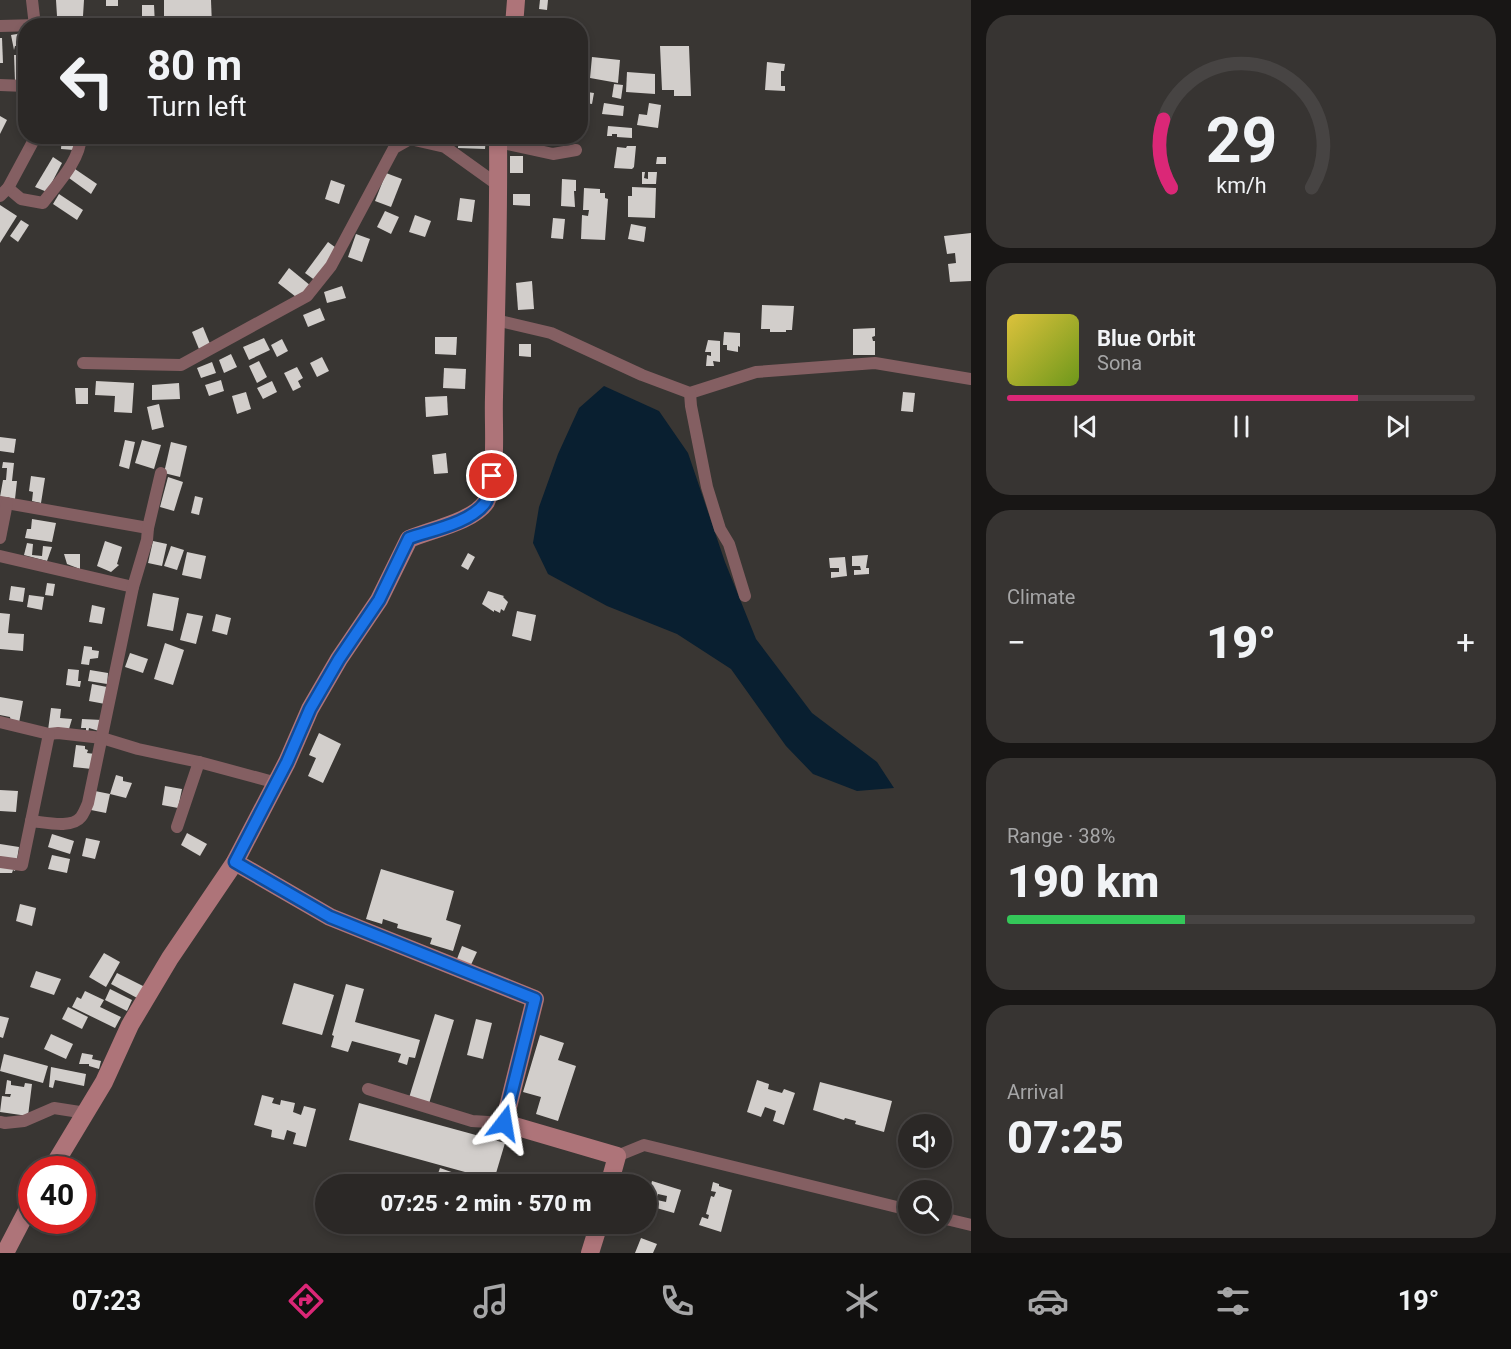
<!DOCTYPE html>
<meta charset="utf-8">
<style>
:root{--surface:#2b2826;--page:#373432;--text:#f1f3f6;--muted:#a6a6a7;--line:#474443;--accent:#db2777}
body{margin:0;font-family:Roboto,sans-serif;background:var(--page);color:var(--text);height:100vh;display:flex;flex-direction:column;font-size:22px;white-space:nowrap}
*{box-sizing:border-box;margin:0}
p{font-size:20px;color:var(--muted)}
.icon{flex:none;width:33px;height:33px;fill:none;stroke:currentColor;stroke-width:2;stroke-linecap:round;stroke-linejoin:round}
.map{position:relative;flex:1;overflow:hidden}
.panel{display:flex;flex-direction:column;gap:15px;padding:15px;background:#181615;width:540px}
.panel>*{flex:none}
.hud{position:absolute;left:18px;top:18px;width:570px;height:126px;border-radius:24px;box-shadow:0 3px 9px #0003,0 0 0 2px var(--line);background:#2b2826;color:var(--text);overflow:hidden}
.fabs{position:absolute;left:898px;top:1114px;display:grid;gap:12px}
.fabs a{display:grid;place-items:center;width:54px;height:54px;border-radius:50%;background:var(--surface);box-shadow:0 3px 9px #0003,0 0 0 2px var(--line);font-size:30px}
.speed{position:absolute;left:18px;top:1156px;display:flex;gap:12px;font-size:30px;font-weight:700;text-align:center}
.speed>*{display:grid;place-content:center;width:78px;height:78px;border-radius:50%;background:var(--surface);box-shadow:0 3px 9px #0003,0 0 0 2px var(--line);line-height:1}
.speed .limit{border:9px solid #d22;background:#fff;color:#111}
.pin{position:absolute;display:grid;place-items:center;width:51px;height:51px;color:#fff;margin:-26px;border:3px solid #fff;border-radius:50%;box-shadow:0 2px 6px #0007}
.me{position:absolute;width:66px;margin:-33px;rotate:14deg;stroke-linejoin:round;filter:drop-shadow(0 0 4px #0008)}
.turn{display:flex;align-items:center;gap:21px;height:126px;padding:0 30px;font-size:27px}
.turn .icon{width:78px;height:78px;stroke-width:2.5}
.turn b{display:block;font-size:42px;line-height:51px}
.big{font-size:45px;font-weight:800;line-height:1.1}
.panel .card{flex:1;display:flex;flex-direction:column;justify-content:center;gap:9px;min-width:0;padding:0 21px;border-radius:24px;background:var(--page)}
.panel .dial{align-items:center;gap:0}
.dial svg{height:156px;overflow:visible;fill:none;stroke:var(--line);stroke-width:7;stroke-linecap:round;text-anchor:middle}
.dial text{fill:var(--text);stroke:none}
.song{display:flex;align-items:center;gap:18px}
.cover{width:72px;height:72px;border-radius:9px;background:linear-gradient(135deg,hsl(50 70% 55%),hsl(80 70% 35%))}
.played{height:6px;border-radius:3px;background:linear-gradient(90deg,var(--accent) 75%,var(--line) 75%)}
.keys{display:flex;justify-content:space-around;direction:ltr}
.heat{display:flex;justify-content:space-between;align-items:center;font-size:33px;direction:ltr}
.charge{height:9px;border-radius:4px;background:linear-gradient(90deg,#34c759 38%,var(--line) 0)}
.trip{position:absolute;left:315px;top:1174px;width:342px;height:60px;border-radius:30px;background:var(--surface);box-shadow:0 3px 9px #0003,0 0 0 2px var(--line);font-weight:800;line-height:60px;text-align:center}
.tabs{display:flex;height:96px;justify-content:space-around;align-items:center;background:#11100f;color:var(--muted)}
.tabs .icon{width:42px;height:42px}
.tabs .on{color:var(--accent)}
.tabs b{font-size:27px;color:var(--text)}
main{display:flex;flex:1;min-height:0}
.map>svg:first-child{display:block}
</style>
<main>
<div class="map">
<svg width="971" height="1253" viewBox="0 0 971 1253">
<rect width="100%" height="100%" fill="#393633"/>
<path fill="#091f30" d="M604,386l55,25 29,42 37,109 31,77 56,74 65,49 17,26 -37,3 -44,-17 -27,-28 -55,-77 -54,-35 -70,-28 -59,-32 -15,-31 6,-36 19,-53 21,-46z"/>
<g fill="#d2cecb" fill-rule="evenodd">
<path d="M56,0h28l-1,16h-26z"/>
<rect x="106" y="0" width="12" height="6"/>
<path d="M164,0h47l1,26h-48z"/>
<path d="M540,0h8l-1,10 -8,-1z"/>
<path d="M142,5h12l1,20h-17v-9h4z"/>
<path d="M23,31h3v14l-11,1 -1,4 -3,-15 6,-1z"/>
<path d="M0,38h2l1,25h-3z"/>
<path d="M660,46h29l2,50h-17v-6h-12z"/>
<path d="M14,55h12v27h-11z"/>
<path d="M592,57l28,3 -2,23 -28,-5z"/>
<path d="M767,62l18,2 -1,7h-3v15h4v5l-20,-1z"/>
<path d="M627,72l28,2v20l-29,-2z"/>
<path d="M614,84l9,1 -2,14 -9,-2z"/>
<path d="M580,91l14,2 -2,11 -12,-2z"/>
<path d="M604,103l20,3 -1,10 -21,-2z"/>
<path d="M649,103l12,2 -3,23 -21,-3 2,-11 8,1z"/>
<path d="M580,111l10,1 -2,12 -8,-1z"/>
<path d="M0,116l7,4 -7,14z"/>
<path d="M608,126l24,2v10l-15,-1v-3h-5v2h-5z"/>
<rect x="43" y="136" width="15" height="9"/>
<path d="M62,136h14l-2,14 -13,-1z"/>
<path d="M459,136l27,1 -1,12 -27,-1z"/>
<path d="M516,136h15v9l-15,-3z"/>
<path d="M550,136h17l-2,7h-15z"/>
<path d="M627,146h9l-2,21 -2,2 -18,-1 3,-21 9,1z"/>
<rect x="510" y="156" width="13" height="17"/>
<path d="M53,157l9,6 -15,29 -12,-5z"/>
<path d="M657,157h9v7h-10z"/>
<path d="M75,169l22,15 -6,10 -22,-16z"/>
<path d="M642,172h3l-1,6 4,1v-7h9l-1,12h-14z"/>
<path d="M386,173l16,6 -11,28 -16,-6z"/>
<path d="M562,179l14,1v11h-2l1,16 -14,-1z"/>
<path d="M331,180l14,5 -6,19 -14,-5z"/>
<path d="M632,187l24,1 -1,30 -27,-1v-21h4z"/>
<path d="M584,188l16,1v4h5v5l3,1 -3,41 -24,-1 1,-24 6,1 1,-6h-6z"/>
<path d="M59,194l24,16 -6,10 -24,-16z"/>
<path d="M513,194h17v12l-17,-1z"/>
<path d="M460,198l15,2 -3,22 -15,-2z"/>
<path d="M0,205l17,11 -17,27z"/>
<path d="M385,211l14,6 -8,17 -14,-7z"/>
<path d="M415,215l16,6 -6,16 -16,-5z"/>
<path d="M553,218l12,1 -2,20 -12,-1z"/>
<path d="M21,220l8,5 -11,17 -8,-6z"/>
<path d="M631,224l15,3 -2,15 -16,-3z"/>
<path d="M971,233v48l-21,1 -2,-18 8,-1 -1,-10 -8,1 -3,-18z"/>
<path d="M356,234l14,5 -8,23 -14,-5z"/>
<path d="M328,242l11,8 -23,31 -11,-8z"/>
<path d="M289,268l22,18 -11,14 -22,-17z"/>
<path d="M532,281l2,28 -16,1 -2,-27z"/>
<path d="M342,286l4,12 -19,5 -3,-11z"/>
<path d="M762,305l32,1 -2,24h-6v2h-16v-3h-9z"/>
<path d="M320,308l5,12 -17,7 -5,-12z"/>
<path d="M203,327l7,17 -11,5 -7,-17z"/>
<path d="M875,328v8l-3,1 1,4h2v14h-22v-26z"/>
<path d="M724,332l16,1v14l-2,-1v6l-11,-2v-5h-4z"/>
<path d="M435,337h22l-1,18 -21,-1z"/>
<path d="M264,338l6,12 -21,10 -6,-13z"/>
<path d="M282,339l6,12 -11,6 -6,-12z"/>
<path d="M708,340l12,1v21l-7,-1 1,5h-8l1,-11 4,1v-4h-6z"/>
<path d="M519,344h12v13l-12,-1z"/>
<path d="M231,354l6,13 -13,6 -5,-13z"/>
<path d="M322,357l7,14 -12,6 -7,-14z"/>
<path d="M259,361l8,16 -10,6 -8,-17z"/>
<path d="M212,362l4,11 -15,5 -4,-10z"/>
<path d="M297,367l6,11 -5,3 3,6 -8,4 -9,-18z"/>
<path d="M444,368l22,1 -1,20 -22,-1z"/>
<path d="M221,380l3,11 -15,5 -4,-11z"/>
<path d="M96,381l38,2 -2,30 -18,-1 1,-16 -20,-1z"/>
<path d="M272,381l5,11 -14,7 -6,-11z"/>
<path d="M179,383l1,16 -28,1v-15z"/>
<path d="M75,388h13v16h-12z"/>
<path d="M246,392l5,17 -14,5 -5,-18z"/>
<path d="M903,392l12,1 -2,19 -12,-1z"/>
<path d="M447,396l1,19 -22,2 -1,-20z"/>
<path d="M159,404l5,23 -12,3 -5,-23z"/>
<path d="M0,437l16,2 -2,14 -14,-2z"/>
<path d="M125,440l10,2 -6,27 -10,-3z"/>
<path d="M142,440l19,5 -7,24 -19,-6z"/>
<path d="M171,442l16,4 -7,31 -16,-4z"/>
<path d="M446,453l2,20 -14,1 -2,-19z"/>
<path d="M3,462l11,1 -2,18h5l-2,18 -15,-2 3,-17h3l1,-12h-5z"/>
<path d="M31,476l14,2 -4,25 -9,-2 1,-9 -4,-1z"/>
<path d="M168,477l15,5 -9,29 -14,-4z"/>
<path d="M195,496l8,2 -4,17 -8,-2z"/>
<path d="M32,519l24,4 -4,19 -27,-4 2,-9h4z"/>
<path d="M105,541l17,6 -5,17 2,1 -8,7 -14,-6z"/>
<path d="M153,541l14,3 -5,22 -14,-3z"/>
<path d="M27,543l6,1 -1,11 10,1 1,-10 9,1 -5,14 -23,-6z"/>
<path d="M171,546l13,4 -7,20 -13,-4z"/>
<path d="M187,552l19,4 -5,23 -19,-4z"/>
<path d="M468,553l7,4 -7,13 -7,-4z"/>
<path d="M64,554h16v15l-13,-5z"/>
<path d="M868,555l-2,13h3v6l-15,1v-5h7l-1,-4h-8v-10z"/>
<path d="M845,557l2,19 -16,2v-6h8v-4h-9l-1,-10z"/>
<path d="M47,583l8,1 -2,12 -8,-1z"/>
<path d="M11,586l14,2 -2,14 -14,-2z"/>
<path d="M488,591l16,5 -1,1 5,5 -4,9 -3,-2 -1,4 -6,-3v2l-12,-8z"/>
<path d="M153,593l26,5 -6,33 -26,-5z"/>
<path d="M29,595l15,2 -2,13 -15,-3z"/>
<path d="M92,605l13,3 -3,16 -13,-2z"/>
<path d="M517,611l19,4 -5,26 -19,-5z"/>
<path d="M0,613l10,1 -2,19 16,1 -1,17 -23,-2z"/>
<path d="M187,613l16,3 -7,28 -16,-4z"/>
<path d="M216,614l15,4 -4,17 -15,-4z"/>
<path d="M165,643l19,7 -11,35 -19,-6z"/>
<path d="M84,646l8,1v3l7,1 -1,7 -8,1 -1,6 -8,-1z"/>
<path d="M130,653l18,6 -5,14 -18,-6z"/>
<path d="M68,669l11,1 -1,11h3l-1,6 -14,-2z"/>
<path d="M90,670l18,3 -1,11 -19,-3z"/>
<path d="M92,684l15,3 -2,17 -16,-3z"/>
<path d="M0,697l23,4 -4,22 -8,-1 -1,-5 -10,-2z"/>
<path d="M51,708l10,1 -1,9 12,1 -3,10 -21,1z"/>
<path d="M82,719l20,1 -3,11 -10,-3 -1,5h-2v-5h-5z"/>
<path d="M319,733l22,11 -18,39 -15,-7 8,-18 -7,-3z"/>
<path d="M76,745l9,1v3l3,1 -1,3 8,1 -3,15 -19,-2z"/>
<path d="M116,775l7,2v4l9,2 -6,15 -16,-4z"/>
<path d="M165,786l17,3 -4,19 -16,-3z"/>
<path d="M0,790l18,1 -2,21 -16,-1z"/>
<path d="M95,791l15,3 -4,19 -15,-3z"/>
<path d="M187,833l20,11 -7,12 -19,-11z"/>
<path d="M52,834l22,7 -4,13 -22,-7z"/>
<path d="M86,838l14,3 -5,18 -13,-3z"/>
<path d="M0,844l19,3 -4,24 -2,-1 -1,3h-12z"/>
<path d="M52,855l18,4 -3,14 -19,-4z"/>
<path d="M381,869l73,22 -8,29 15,5 -8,26 -23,-7 2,-6 -35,-10 1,-4 -15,-5 -1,5 -16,-5z"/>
<path d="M20,904l16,4 -4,18 -16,-5z"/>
<path d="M462,946l15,6 -8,17 -14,-5z"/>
<path d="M104,953l16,9 -14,25 -17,-10z"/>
<path d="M36,971l25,8 -7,16 -24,-8z"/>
<path d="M117,973l28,14 -6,12 -28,-15z"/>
<path d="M294,983l40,12 -12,40 -40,-11z"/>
<path d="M346,984l18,5 -9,33 65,18 -5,18 -6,-1 -2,8 -9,-3 3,-8 -49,-13 -4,11 -17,-5 3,-11 -2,-1z"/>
<path d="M110,989l22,11 -5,11 -22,-11z"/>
<path d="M85,991l19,9 -4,7 21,10 -6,11 -43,-21 5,-10 4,2z"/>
<path d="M68,1007l20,10 -6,12 -20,-10z"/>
<path d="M435,1014l19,6 -26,87 -20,-6z"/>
<path d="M0,1016l9,2 -6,20 -3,-1z"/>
<path d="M476,1019l16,4 -9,36 -16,-4z"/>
<path d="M51,1034l22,10 -7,15 -22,-10z"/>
<path d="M540,1035l24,8 -6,17 18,6 -18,55 -22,-7 5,-17 -18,-5z"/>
<path d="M82,1053l11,2 -1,4 9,2 -2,8 -10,-3v-2h-10z"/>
<path d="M4,1054l44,12 -5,17 -43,-12z"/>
<path d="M51,1067l35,7 -2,12 -29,-6 -2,8 -4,-1z"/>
<path d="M7,1080l4,1v4l13,2 1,-4 7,1 -4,32 -28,-4 2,-16 8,1 1,-3h-6z"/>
<path d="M757,1080l12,4 -1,5 14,4 2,-4 11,4 -11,32 -11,-4 3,-10 -11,-4 -4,10 -14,-5z"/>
<path d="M820,1082l72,19 -8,31 -29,-8 1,-3 -11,-3 -1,2 -31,-10z"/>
<path d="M262,1095l12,3 -2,5 8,2 1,-5 14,3 -2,9 8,3 3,-9 12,3 -10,38 -13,-3 3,-11 -9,-3 -3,10 -13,-3 1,-7 -18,-5z"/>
<path d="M359,1103l146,40 -11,37 -145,-40z"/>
<path d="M440,1168l20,7 -3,10h-14l-8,-3z"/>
<path d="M652,1181l29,9 -7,23 -28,-8zM658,1194l9,2 -1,6 -9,-2z"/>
<path d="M713,1182l6,2v2l13,4 -11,42 -22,-7 3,-8 6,2 1,-4 -3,-1 5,-18 3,1 2,-5 -5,-1z"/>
<path d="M641,1238l16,6 -4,9h-18z"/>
</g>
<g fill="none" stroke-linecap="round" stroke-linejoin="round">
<g stroke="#845f62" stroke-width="12">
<path d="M32,0l3,26"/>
<path d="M0,26l114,-3"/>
<path d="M0,85l26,1"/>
<path d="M498,142l55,12 23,-4"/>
<path d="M8,188l13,11 22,4c14,-19 37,-42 38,-67"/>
<path d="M0,196l8,-8 28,-52"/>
<path d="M496,320l55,13 91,42 48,18 66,-21 119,-9 96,16"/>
<path d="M83,363l98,2 126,-69 24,-30 63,-118 16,-9 35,8 53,38"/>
<path d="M690,393l1,13 16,81 13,42 9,15 16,52"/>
<path d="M0,502l148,26"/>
<path d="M0,538l7,-35"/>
<path d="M0,556l133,31"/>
<path d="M0,722l49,12 9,-1 44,5 36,11 61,13 78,21"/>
<path d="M31,821c13,1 41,8 50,-4 3,-4 5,-9 7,-14l45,-216 14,-47 1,-12 13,-55"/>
<path d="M177,827l22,-65"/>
<path d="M0,862l22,3 27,-131"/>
<path d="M368,1089l104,32 32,2"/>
<path d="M0,1122l5,1 19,-2 30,-13 32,5"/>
<path d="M617,1156l27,-11 265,65"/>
<path d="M942,1218l29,7"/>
</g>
<g stroke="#ae7479" stroke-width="18">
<path d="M514,26l2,-26"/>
<path d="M235,862l95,55 205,82 -31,124 113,33 -8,29"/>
<path d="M51,1170l53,-88 26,-57 40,-67 65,-96 52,-100 23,-53 29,-50 40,-59 30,-61c21,-9 65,-18 77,-37 2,-4 3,-10 3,-14 8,-30 4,-60 5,-91 2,-87 5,-173 4,-261"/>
<path d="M5,1253l27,-52"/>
<path d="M590,1253l9,-29"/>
</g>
</g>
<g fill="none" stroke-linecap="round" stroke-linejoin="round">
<defs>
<path id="route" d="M492,476c-2,8 -2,20 -7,27 -15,20 -53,27 -76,35l-30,62 -40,59 -29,50 -23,53 -52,100 95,55 205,82 -31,124"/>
</defs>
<use href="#route" stroke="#114b97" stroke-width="15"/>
<use href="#route" stroke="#1a73e8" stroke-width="10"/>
</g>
</svg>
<div class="fabs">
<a><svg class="icon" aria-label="sound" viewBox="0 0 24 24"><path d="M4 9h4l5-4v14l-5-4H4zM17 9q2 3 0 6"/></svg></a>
<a><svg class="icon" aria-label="search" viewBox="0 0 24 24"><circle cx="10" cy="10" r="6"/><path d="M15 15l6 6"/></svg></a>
</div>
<div class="speed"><div class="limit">40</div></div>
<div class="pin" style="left:492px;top:476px;background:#d93025"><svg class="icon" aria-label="arrive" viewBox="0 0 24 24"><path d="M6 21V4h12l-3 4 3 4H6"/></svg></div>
<svg class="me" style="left:504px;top:1123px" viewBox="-20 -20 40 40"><path d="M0-17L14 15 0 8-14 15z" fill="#1a73e8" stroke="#fff" stroke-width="4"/></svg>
<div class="trip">07:25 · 2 min · 570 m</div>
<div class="hud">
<div class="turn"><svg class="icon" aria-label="left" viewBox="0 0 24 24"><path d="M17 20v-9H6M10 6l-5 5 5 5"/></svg><div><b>80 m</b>Turn left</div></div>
</div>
</div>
<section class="panel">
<div class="card dial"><svg viewBox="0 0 100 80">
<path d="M14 69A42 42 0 1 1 86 69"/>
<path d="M14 69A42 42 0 0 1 10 34" stroke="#db2777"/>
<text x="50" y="56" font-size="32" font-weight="700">29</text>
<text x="50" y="72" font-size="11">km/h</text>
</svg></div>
<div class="card">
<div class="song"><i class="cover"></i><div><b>Blue Orbit</b><p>Sona</p></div></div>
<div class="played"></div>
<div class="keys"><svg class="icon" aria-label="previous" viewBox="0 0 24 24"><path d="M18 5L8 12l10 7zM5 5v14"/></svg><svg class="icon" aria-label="pause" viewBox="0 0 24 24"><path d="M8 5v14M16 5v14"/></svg><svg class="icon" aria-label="next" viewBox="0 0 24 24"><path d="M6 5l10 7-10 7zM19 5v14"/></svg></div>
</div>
<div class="card"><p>Climate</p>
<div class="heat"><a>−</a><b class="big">19°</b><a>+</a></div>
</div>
<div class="card"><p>Range · 38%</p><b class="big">190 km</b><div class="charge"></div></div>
<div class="card"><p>Arrival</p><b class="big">07:25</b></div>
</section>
</main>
<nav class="tabs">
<b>07:23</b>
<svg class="icon on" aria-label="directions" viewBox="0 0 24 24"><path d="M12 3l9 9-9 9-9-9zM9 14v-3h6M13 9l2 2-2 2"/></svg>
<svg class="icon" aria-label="music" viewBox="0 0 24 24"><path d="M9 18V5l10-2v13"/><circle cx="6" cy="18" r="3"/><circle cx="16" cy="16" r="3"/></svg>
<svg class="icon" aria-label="phone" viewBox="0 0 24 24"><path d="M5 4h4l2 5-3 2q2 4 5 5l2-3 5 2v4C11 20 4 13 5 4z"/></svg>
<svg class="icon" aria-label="climate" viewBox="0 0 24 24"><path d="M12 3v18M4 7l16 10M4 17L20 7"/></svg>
<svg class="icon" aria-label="car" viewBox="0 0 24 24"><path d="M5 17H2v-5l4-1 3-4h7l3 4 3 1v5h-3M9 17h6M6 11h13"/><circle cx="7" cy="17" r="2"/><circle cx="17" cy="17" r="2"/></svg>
<svg class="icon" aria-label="filters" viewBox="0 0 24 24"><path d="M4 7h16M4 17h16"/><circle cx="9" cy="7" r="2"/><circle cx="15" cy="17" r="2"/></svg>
<b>19°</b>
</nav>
